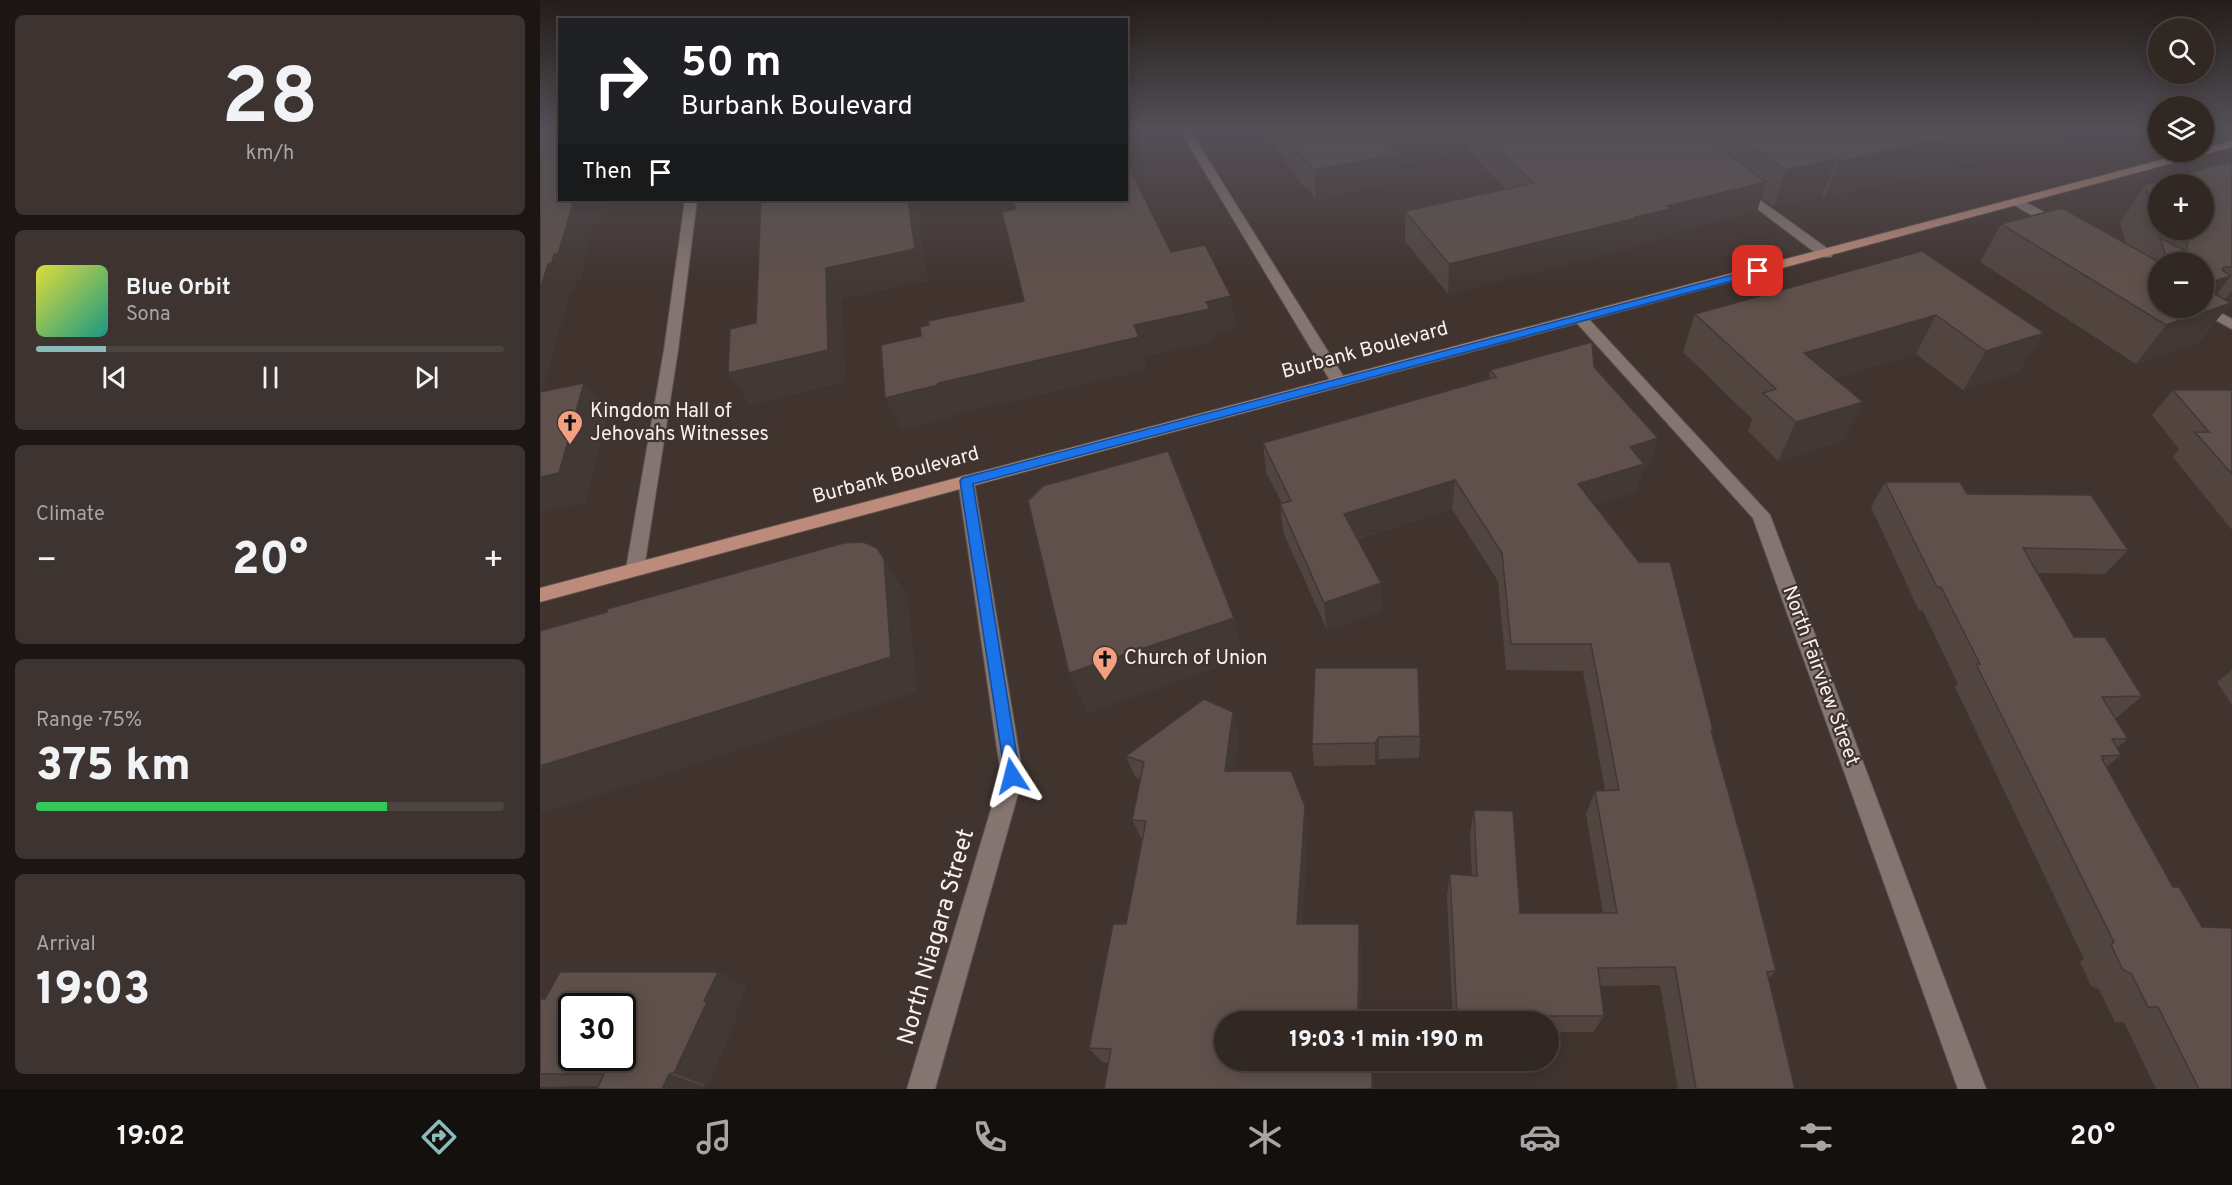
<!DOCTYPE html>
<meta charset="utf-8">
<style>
:root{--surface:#312723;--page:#3d3330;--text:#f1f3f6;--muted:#a8a5a6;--line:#4c4441;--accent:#8bbbb9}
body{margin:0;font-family:Overpass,sans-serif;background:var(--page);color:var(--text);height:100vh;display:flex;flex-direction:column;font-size:22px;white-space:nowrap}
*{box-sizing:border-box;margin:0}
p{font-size:20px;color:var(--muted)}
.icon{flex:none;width:33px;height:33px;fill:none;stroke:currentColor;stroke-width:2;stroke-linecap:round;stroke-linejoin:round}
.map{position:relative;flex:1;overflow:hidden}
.side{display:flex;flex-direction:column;gap:15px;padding:15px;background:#1b1513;width:540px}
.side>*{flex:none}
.banner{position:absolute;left:18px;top:18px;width:570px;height:183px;border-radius:0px;box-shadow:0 3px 15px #0003,0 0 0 2px var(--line);background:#202124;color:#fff;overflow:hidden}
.controls{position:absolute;left:1608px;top:18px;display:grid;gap:12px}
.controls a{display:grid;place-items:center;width:66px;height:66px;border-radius:50%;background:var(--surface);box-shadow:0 3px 15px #0003,0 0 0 2px var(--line);font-size:30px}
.speed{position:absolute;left:18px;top:993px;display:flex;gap:12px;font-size:30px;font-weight:700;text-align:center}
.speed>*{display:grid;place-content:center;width:78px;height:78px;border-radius:50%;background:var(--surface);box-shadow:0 3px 15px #0003,0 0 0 2px var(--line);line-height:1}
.speed .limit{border:3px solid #111;border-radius:9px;background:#fff;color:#111}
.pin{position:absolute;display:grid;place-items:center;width:51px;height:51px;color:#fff;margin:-26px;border-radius:12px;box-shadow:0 3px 9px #0006}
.me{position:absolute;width:66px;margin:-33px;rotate:351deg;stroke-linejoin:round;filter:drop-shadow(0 0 4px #0008)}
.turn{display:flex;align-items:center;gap:21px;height:126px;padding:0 24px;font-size:27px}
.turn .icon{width:78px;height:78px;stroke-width:2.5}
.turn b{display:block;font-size:42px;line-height:51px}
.then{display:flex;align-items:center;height:57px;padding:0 24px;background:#0003;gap:12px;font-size:22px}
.big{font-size:45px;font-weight:800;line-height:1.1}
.side .card{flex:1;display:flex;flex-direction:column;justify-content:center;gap:9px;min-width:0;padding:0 21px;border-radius:9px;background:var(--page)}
.side .dial{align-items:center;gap:0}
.dial b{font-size:78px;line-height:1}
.song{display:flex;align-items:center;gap:18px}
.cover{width:72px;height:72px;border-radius:9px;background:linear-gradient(135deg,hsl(60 70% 55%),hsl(170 70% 35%))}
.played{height:6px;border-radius:3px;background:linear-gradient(90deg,var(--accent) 15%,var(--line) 15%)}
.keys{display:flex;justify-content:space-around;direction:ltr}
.heat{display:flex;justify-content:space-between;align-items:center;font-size:33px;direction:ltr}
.charge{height:9px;border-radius:4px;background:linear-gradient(90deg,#34c759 75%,var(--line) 0)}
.trip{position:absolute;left:674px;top:1011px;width:345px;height:60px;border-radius:30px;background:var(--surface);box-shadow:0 3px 15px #0003,0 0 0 2px var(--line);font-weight:800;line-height:60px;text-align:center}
.tabs{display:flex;height:96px;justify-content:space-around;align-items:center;background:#14100e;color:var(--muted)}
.tabs .icon{width:42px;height:42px}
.tabs .on{color:var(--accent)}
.tabs b{font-size:27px;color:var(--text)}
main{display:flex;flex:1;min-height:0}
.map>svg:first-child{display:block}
</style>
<main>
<section class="side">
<div class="card dial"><b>28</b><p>km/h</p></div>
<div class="card">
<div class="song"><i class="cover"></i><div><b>Blue Orbit</b><p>Sona</p></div></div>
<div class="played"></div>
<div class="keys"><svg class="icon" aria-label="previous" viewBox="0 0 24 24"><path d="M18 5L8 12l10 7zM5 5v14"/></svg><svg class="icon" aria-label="pause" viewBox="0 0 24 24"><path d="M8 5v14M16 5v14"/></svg><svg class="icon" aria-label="next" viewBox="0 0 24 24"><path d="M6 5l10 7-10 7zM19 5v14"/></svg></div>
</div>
<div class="card"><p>Climate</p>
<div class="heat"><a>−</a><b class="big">20°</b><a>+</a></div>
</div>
<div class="card"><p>Range · 75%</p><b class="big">375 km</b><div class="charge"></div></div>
<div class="card"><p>Arrival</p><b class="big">19:03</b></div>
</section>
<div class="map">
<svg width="1692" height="1089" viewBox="0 0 1692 1089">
<rect width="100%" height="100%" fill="#41342f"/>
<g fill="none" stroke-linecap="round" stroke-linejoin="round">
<defs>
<g id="street">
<path d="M639,129h10l158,253 -3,3h-10l-3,-3z"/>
<path d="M1601,129h13l4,2v7z"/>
<path d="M1199,185l92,66 2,3 -2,3h-10l-86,-65 -2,-3z"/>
<path d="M1478,198l44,24 2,3 -6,4 -4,-1 -40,-23v-6z"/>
<path d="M145,200h12l-19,150 -34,219 -2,5 -7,2 -7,-2 -2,-5 38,-219z"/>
<path d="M1664,304l28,15v10l-38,-21h10z"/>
<path d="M1040,314l5,1 185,200 216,574h-28l-205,-571 -178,-197 -2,-3 2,-3z"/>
<path d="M426,475l6,2 2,4 49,295 -88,313h-28l94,-313 -43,-295 2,-4z"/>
</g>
<path id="primary" d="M1692,141v6l-1692,455v-14l1651,-436h13v-4z"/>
</defs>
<use href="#street" stroke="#5e524f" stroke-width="2"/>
<use href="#primary" stroke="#5e524f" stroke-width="2"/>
<use href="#street" fill="#857570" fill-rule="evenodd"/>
<use href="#primary" fill="#bc8b7a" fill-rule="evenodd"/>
</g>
<g fill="#524540" fill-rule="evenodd">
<path d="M721,129h853l-289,69 -3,-2 -48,10 -13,-9 -4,14 -93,23 -1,4 -33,9v1l-182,46 -43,-53v-30l101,-22 -38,-38 -69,14v17l-83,18 -9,-13h-3z"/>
<path d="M1692,161v143l-3,1 -30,37 -63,22 -156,-102 21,-38 125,20 -6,-21 25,-38zM1618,184l46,46h-46zM1618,262h46l-46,46z"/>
<path d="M1382,251l97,121 -56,18 -47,-36 -82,24 9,63 -65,20 -30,-30 4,-12 -69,-67 12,-38z"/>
<path d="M1054,367l55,100 -6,2 -7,23 -41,13 118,225 -1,3 64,238 -7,7 26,111h-117l-18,-104 -60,1 4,30 -11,16h-45v-10h-95l-6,-126 3,-22 22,2 -2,-43 4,-23 46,103h83l-17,-99 9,-23 10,-1 -22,-119 -77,-1 -8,-89 -46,-72 -95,30 25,72 -55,19 -44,-98 -3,-28 2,-1 -16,-31 -3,-29 226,-64 1,-9z"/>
<path d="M1633,390h59v140l-59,-73 6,-8 -27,-34z"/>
<path d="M1345,482l82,12 161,56 -23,24 -68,-1 37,64 68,59 -27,23 13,20 -11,9 4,7 -15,12 126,322h-76l-32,-67h-9l-16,-33 -8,-3 -11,-24 4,-3 -129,-272 3,-3 -35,-73h-4l-48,-104z"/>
<path d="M775,668l105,68 -1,22 -40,1 -4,6 -61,1 -2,-22z"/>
<path d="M1692,670v35l-15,-23z"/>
<path d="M699,734l-5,37 74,56 -6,97 59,18 -1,80h-136v38h149v29l-271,-27 -13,-14 37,-124 16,-84 -10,-20 9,-41 -6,-2 -9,-21z"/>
<path d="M178,972l28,15 -12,28 3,1 -30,70h-5l-2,3h-103l1,-3 -58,1v-88z"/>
</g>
<g fill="#423834">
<path d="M902,129h28l-2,22 -69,14v17l-83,18 -2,-30 72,-31z"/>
<path d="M1443,129h131l-289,69 14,-36z"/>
<path d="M1296,159l-14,37 -48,10 12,-36z"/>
<path d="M1226,182l-9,29 -93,23 -1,4 -33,9v1l-182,46 1,-30 186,-47 32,-11z"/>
<path d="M34,200h31l-7,23 -5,3 -13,56h-4l-2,10 -4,1 -30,105v-108l8,-26 6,-10z"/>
<path d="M368,200h7l14,81 -87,18 4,83 -96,23 -22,-32 98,-105z"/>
<path d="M1691,276l-29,37 17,-6 13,-16v13l-3,1 -30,37 -63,22 30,-39 38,-17v-24z"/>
<path d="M691,296l5,32 -22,5 1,8 -71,16 3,13 -194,45v3l-51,12 -17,-32 249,-73 72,-23z"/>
<path d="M1396,315l-20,39 -128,37 16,-38z"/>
<path d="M1504,333l-25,39 -56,18 23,-39z"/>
<path d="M44,383l24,29 -22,90 -46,11v-36z"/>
<path d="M1323,402l-20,39 -65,20 18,-39z"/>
<path d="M1118,438l-9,29 -6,2 -7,23 -64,21 6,-29 52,-37z"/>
<path d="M915,480l-3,29 -107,33 -1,-28z"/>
<path d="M344,559l24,37 9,96 -376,122 -1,3v-51z"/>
<path d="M841,583l1,28 -55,19 -3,-27z"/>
<path d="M694,618l9,41 -155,54 -19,-40z"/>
<path d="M693,712l6,22 -8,58 -6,-21z"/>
<path d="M839,737v22l-4,6v-22z"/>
<path d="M765,806l3,21 -7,115 -4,-18z"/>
<path d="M819,924l2,18 -1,80h-2z"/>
<path d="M178,972l28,15 -12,28 3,1 -30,70 -33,-13 30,-72z"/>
<path d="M129,1074l33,12 -2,3h-38z"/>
</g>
<g fill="#5f504b" stroke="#423834" stroke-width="1.5" fill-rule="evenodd">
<path d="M0,129h20v71h14l-16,54h-4l-2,9 -4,1 -8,26z"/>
<path d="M739,129h163l-56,10 13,15 -85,16 -9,-12h-3z"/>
<path d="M936,129h217l73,53 -99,24 4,3 -36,8 1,1 -187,46 -44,-53 129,-28z"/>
<path d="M1186,129h257l-144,33 -3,-3 -50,11z"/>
<path d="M586,161l45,91 34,-7 26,51 -25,6 4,7 -76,16 5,12 -201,46v2l-53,13 -4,-53 40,-9 -1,-9 9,-2 -1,-4 96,-20 -22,-89 14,-3 -4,-9h114z"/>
<path d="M1692,161v106h-8l-2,3 9,6 -27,8v-22h-36l-8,-24 26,13 2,-11 -18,-10h34v-46h-46v39l-2,-2 -11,-36z"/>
<path d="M221,200h147l7,49 -89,19 2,82 -100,23 2,-44 26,-6z"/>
<path d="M1522,208l97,54 -1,46h46v-20l27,15 -65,22 -165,-101z"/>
<path d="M1382,251l122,82 -58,18 -50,-36 -132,38 59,49 -67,20 -33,-29 13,-4 -81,-75z"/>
<path d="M1052,342l2,25 64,71 -28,9 14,17 -66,20 61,78h31l43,168h-2l44,158 21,83 -9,1 28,117h-99l-21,-122 -77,1 6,48h-147l-7,-142 27,2 -3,-66 39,1 7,102h97l-22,-122 24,-1 -28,-146h-80l-9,-91 -47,-73 -111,34 37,69 -57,20 -44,-99 11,-3 -28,-58 233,-66 -6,-7z"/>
<path d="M44,383l-25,90 -19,4v-85z"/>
<path d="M1633,390h59v84l-37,-42h14z"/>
<path d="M628,451l66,167 -165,55 -41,-172 15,-15z"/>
<path d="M1345,482h75l7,12 124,1 37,55 -105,-2 51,89h31l37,59 -40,1 26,42h-16l9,16 -19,1 2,3h-2l71,128h6l23,40 30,1v161h-33l-41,-82h-10l-17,-34 -8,-3 -12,-25 3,-3 -138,-278h4l-39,-77h-4z"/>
<path d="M323,542l14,6 7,11 7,98 -351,109v-135l67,-19v-3l237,-66z"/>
<path d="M775,668h103l2,68 -41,1 -4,6 -63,1z"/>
<path d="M664,699l29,13 -8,59h66l14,35 -8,118h62l-1,98h-134v38h148v29h-268l7,-40 -22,-1 24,-124h13l20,-103 -14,-1 12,-58 -18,-6z"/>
<path d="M20,972h158l-14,29 3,1 -33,71 -5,1 -7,15h-65l7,-15h-64v-75h5zM32,1006h50v52h-50z"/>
</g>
<linearGradient id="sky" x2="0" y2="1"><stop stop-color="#241d1a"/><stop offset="0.46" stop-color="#545058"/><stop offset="1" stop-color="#545058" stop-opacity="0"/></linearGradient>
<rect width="1692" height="281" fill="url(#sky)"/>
<path fill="#1a73e8" stroke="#114b97" stroke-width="1.5" d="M1218,268l6,3 -2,2 -789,211 47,292 -2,6 -6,2 -6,-2 -46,-301 2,-3z"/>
<defs>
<symbol id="church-pin" viewBox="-11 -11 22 30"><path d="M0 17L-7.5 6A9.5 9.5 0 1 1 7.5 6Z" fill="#f39f82" stroke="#41342f"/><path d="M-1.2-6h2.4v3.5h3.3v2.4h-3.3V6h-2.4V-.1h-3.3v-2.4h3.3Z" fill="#111"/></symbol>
</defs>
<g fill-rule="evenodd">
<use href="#church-pin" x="15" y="408" width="30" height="40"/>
<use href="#church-pin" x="550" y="644" width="30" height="40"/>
</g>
<g text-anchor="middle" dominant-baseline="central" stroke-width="4.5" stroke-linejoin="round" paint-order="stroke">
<g font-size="20" fill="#f9f0ed" stroke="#41342f">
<text transform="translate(825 351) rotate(-15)">Burbank Boulevard</text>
<text transform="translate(356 476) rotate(-15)">Burbank Boulevard</text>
<text transform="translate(1280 676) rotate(70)">North Fairview Street</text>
</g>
<g font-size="20" fill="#f9f0ed" stroke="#41342f" text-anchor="start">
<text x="50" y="412">Kingdom Hall of<tspan x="50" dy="23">Jehovahs Witnesses</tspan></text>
<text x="584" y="659">Church of Union</text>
</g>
<g font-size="24" fill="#f9f0ed" stroke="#41342f">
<text transform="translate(397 937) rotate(-74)">North Niagara Street</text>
</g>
</g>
</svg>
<div class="controls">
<a><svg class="icon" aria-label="search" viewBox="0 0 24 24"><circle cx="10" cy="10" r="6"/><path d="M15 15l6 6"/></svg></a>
<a><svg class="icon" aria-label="layers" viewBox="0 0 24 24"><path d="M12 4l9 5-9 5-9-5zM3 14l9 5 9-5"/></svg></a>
<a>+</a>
<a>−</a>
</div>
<div class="speed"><div class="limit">30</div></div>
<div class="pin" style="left:1218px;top:271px;background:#d93025"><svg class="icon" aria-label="arrive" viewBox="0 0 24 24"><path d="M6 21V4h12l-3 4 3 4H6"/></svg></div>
<svg class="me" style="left:472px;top:776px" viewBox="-20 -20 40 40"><path d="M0-17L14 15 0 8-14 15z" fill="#1a73e8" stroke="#fff" stroke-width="4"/></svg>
<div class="trip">19:03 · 1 min · 190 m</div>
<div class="banner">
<div class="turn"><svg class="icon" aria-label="right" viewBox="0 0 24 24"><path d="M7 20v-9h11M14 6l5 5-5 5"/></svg><div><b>50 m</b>Burbank Boulevard</div></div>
<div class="then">Then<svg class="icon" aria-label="arrive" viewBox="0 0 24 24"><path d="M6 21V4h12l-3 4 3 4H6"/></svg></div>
</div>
</div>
</main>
<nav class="tabs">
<b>19:02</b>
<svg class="icon on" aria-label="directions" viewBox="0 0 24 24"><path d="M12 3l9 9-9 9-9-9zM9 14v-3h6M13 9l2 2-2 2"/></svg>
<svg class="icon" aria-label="music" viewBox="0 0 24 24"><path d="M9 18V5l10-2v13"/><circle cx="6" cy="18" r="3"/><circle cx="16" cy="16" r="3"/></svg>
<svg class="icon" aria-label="phone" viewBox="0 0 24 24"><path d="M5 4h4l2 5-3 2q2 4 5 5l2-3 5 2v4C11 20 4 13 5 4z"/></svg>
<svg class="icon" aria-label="climate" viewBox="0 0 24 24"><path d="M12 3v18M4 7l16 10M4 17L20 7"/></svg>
<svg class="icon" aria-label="car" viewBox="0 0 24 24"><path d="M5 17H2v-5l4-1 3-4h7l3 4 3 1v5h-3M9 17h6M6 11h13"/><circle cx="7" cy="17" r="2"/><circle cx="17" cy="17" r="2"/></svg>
<svg class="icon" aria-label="filters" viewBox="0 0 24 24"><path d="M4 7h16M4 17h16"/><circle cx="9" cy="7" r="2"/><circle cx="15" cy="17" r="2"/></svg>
<b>20°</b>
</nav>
